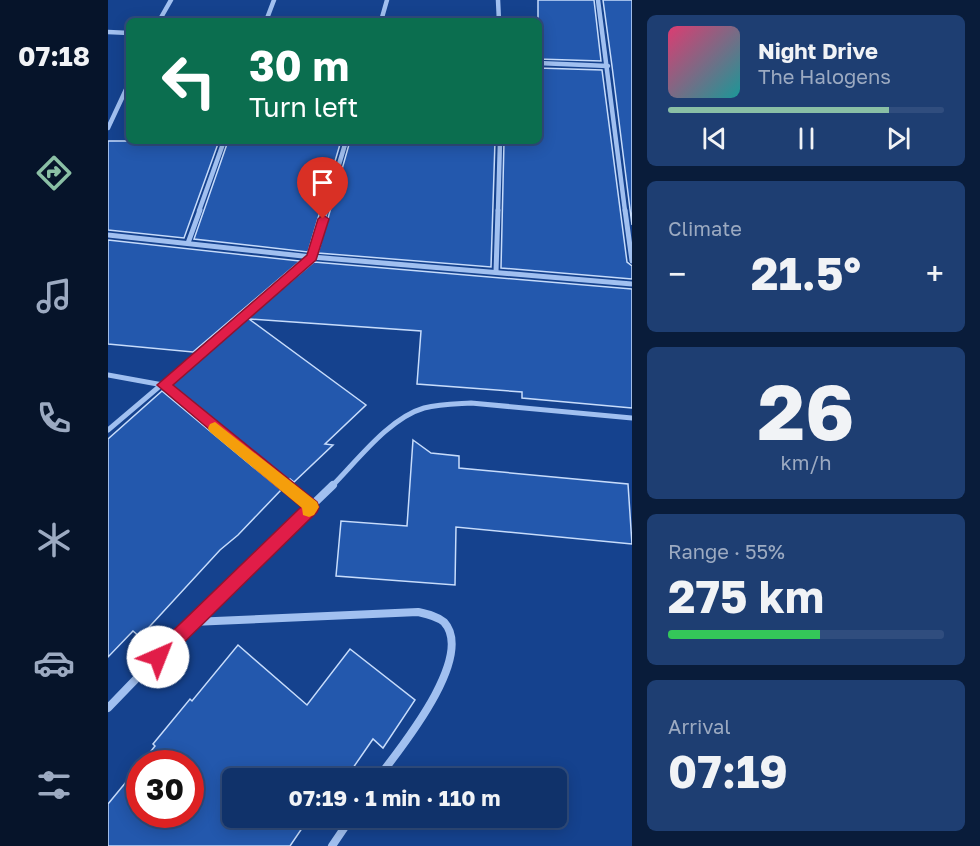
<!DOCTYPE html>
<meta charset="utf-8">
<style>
:root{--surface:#10326a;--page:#1e3e72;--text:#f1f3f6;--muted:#9caac1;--line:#304d7e;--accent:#8abfa5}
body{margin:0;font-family:"Golos Text",sans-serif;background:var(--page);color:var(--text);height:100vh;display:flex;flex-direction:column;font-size:22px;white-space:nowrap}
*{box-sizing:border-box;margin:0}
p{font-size:20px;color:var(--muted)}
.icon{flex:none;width:33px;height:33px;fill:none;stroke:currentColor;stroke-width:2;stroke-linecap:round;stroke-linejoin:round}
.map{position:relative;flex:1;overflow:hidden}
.details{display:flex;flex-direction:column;gap:15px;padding:15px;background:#091c3a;width:348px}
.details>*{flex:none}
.banner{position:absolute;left:18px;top:18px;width:416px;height:126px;border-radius:9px;box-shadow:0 3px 15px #0003,0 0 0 2px var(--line);background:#0b6e4f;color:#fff;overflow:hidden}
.speed{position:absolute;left:18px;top:750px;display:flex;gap:12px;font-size:30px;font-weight:700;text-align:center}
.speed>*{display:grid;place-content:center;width:78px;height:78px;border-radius:50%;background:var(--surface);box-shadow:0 3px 15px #0003,0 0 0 2px var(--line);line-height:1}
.speed .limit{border:9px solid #d22;background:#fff;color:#111}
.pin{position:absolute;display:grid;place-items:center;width:51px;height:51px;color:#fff;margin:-62px -26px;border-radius:50% 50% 50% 0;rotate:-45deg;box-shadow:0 0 6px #0007}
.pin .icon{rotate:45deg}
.me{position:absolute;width:66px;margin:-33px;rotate:44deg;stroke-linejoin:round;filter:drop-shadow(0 0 4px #0008)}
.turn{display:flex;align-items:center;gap:21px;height:126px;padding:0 24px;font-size:27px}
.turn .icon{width:78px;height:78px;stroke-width:2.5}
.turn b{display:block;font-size:42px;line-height:51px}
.big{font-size:45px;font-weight:700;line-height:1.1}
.details .card{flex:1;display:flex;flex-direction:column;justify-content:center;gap:9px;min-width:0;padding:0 21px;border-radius:9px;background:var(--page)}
.details .dial{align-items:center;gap:0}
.dial b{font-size:78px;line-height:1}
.song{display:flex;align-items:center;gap:18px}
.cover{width:72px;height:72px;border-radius:9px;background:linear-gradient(135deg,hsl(340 70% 55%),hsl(180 70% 35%))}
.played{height:6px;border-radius:3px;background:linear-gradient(90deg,var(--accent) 80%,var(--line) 80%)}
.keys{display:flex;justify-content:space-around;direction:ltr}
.heat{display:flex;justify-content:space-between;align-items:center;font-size:33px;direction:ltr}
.charge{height:9px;border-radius:4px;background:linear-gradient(90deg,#34c759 55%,var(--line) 0)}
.trip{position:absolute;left:114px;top:768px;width:345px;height:60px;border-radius:9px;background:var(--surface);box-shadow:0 3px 15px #0003,0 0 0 2px var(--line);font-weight:700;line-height:60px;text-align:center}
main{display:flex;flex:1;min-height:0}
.dock{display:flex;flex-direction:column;width:108px;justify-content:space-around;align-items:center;background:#06142a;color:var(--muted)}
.dock .icon{width:42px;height:42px}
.dock .active{color:var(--accent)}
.dock b{font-size:27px;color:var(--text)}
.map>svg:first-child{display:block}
</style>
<main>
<nav class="dock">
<b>07:18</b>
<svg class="icon active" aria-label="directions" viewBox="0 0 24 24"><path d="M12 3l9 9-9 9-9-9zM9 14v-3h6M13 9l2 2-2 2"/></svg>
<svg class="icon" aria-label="music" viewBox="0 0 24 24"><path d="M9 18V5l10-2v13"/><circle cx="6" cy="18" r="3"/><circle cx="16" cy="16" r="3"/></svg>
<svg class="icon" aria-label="phone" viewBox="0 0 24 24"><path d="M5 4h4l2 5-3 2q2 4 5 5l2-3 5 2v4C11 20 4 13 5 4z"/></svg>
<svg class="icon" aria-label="climate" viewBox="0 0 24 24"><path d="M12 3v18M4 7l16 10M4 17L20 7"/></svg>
<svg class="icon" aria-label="car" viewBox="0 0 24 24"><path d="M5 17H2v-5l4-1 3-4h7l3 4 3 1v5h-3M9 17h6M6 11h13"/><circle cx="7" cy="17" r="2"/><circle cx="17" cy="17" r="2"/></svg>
<svg class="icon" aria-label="filters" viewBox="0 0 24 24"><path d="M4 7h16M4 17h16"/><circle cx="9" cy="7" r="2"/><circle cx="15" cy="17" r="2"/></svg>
</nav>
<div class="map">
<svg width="524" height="846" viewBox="0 0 524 846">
<rect width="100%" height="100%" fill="#15428e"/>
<g fill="#2358ad" stroke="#c7dcfb" stroke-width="1.5">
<path d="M430,0h56l7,61 -63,-2z"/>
<path d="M495,0h29v225l-20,-159z"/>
<path d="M430,68l64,2 25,192 5,4v13l-131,-11 3,-127h34z"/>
<path d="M0,141h111l-35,97 -76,-8z"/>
<path d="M120,141h113l-33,111 -114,-13z"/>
<path d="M242,141h145l-4,126 -173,-14z"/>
<path d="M0,240l192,21 -107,91 -85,-8z"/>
<path d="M206,262l318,27v119l-110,-10v-6l-105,-8 4,-53 -172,-12 117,86 -41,39 8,1 -39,37 -4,-3 -1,2 -119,-97z"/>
<path d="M54,391l119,99 -43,45 -18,15 -80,87 -7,-6 -25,26v-218z"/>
<path d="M305,440l18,13 28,3v12l169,16 4,60 -176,-17 -1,58 -119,-9 5,-55 66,5z"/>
<path d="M130,645l69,60 43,-56 65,51 -32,48 -10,-9 -27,39h-114v40h77l-19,28h-182v-42l32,-39v49h50v-50h-49l14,-18 -2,-2 37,-45 2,2z"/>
</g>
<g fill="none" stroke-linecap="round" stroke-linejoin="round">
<g stroke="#a1c0f0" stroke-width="4.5">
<path d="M390,0l1,21"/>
<path d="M490,0l27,211"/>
<path d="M51,21l12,-21"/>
<path d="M158,21l8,-21"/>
<path d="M273,21l6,-21"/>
<path d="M0,32l21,1"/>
<path d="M430,63l70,3"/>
<path d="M0,128l21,-45"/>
<path d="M91,211l25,-70"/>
<path d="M217,211l21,-70"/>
<path d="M390,211l2,-70"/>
</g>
<g stroke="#a1c0f0" stroke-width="5">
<path d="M517,210l7,51"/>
<path d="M0,235l204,22 320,27"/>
<path d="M80,243l12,-33"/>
<path d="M388,272l2,-62"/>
<path d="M0,375l55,10 123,101"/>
<path d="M0,430l204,-173 14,-47"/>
<path d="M224,486c25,-25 57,-68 92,-78 16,-4 31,-4 47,-5l161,15"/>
</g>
<g stroke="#a1c0f0" stroke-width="8">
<path d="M176,485l27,22"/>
<path d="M84,622l226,-10c9,2 19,4 26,10 32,35 -45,128 -66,156"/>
<path d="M0,708l83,-86 142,-137"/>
<path d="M224,846l19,-28"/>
</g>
</g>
<path fill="#e11d48" stroke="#92132f" stroke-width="1.5" d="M215,215l6,4 -13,41 -143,125 144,117 2,5 -2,5 -153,150 -6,3 -6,-3 -2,-5 2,-6 149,-144 -144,-122 150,-130 11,-36z"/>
<path fill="#f59e0b" d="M107,422l102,80 2,5 -5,8 -5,2 -6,-2 -1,-7 -92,-76 -2,-4 2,-4z"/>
</svg>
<div class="speed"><div class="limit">30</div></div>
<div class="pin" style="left:215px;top:219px;background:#d93025"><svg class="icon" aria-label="arrive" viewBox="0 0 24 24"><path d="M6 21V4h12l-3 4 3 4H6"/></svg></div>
<svg class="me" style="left:50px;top:657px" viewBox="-20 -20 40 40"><circle r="19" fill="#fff"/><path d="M0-13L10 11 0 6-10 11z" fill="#e11d48"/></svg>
<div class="trip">07:19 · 1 min · 110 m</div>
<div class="banner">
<div class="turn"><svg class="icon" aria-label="left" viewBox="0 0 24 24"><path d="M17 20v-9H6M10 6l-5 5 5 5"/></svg><div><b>30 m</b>Turn left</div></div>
</div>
</div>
<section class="details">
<div class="card">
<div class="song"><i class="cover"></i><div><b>Night Drive</b><p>The Halogens</p></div></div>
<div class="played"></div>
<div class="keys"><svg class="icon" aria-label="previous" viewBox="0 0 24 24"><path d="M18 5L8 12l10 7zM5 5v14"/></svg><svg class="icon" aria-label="pause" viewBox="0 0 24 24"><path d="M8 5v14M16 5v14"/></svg><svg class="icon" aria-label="next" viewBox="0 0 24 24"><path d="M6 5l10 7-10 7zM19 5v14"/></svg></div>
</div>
<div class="card"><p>Climate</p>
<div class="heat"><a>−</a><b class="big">21.5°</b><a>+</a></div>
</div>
<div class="card dial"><b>26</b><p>km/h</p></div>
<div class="card"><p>Range · 55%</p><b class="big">275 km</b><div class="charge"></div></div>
<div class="card"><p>Arrival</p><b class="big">07:19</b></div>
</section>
</main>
